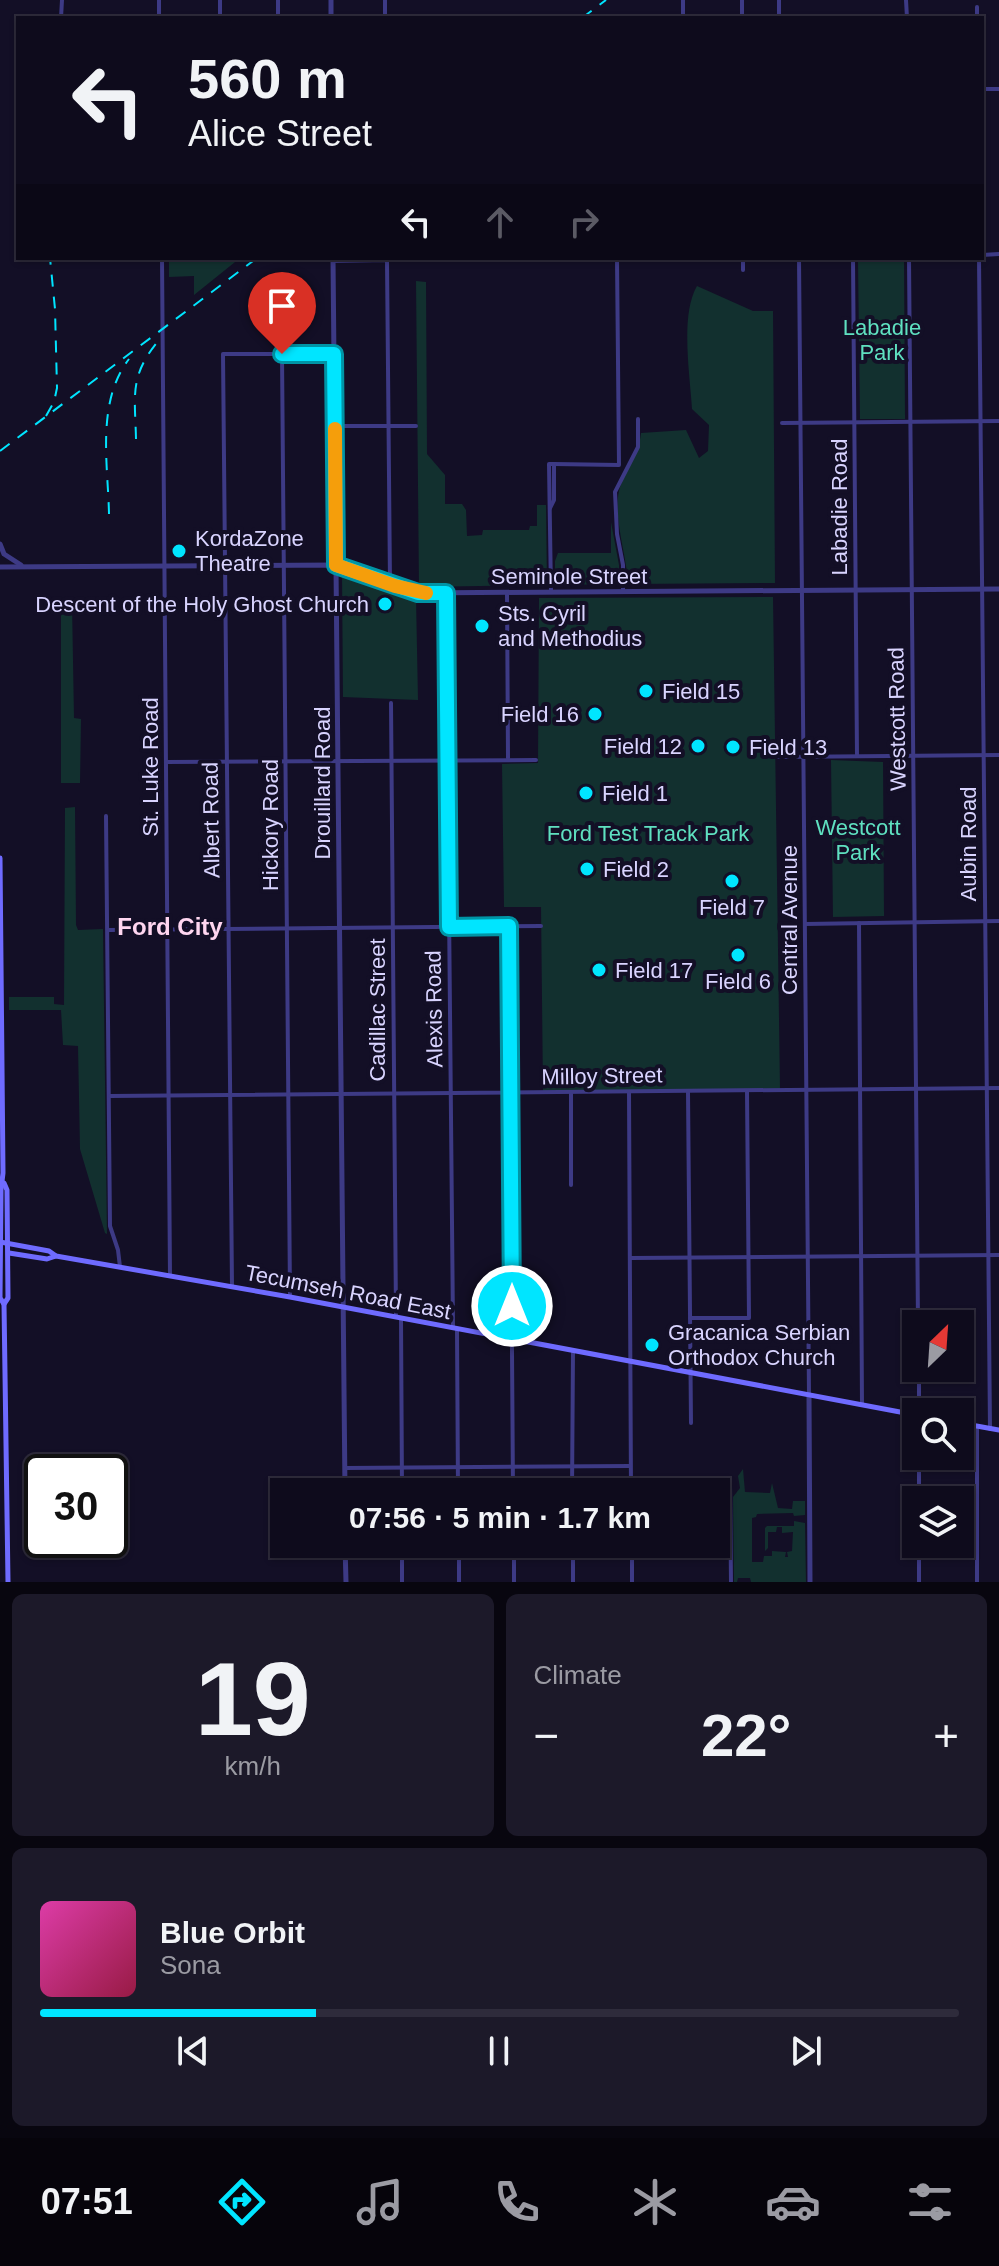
<!DOCTYPE html>
<meta charset="utf-8">
<style>
:root{--surface:#0e0b1c;--page:#1c1929;--text:#f1f3f6;--muted:#9b9ba3;--line:#2e2b3b;--accent:#00e5ff}
body{margin:0;font-family:Arial,sans-serif;background:var(--page);color:var(--text);height:100vh;display:flex;flex-direction:column;font-size:30px;white-space:nowrap}
*{box-sizing:border-box;margin:0}
p{font-size:26px;color:var(--muted)}
.icon{flex:none;width:44px;height:44px;fill:none;stroke:currentColor;stroke-width:2;stroke-linecap:round;stroke-linejoin:round}
.map{position:relative;height:1582px;overflow:hidden}
.sheet{display:flex;flex-direction:column;gap:12px;padding:12px;background:#08060f;flex:1}
.sheet>*{flex:none}
.hud{position:absolute;left:16px;top:16px;width:968px;height:244px;border-radius:0px;box-shadow:0 2px 6px #0004,0 0 0 2px var(--line);background:#0e0b1c;color:var(--text);overflow:hidden}
.needle{width:52px;rotate:25deg}
.buttons{position:absolute;left:902px;top:1310px;display:grid;gap:16px}
.buttons a{display:grid;place-items:center;width:72px;height:72px;border-radius:0px;background:var(--surface);box-shadow:0 2px 6px #0004,0 0 0 2px var(--line);font-size:40px}
.speed{position:absolute;left:24px;top:1454px;display:flex;gap:16px;font-size:40px;font-weight:700;text-align:center}
.speed>*{display:grid;place-content:center;width:104px;height:104px;border-radius:50%;background:var(--surface);box-shadow:0 2px 6px #0004,0 0 0 2px var(--line);line-height:1}
.speed .limit{border:4px solid #111;border-radius:12px;background:#fff;color:#111}
.pin{position:absolute;display:grid;place-items:center;width:68px;height:68px;color:#fff;margin:-82px -34px;border-radius:50% 50% 50% 0;rotate:-45deg;box-shadow:0 0 8px #0007}
.pin .icon{rotate:45deg}
.me{position:absolute;width:88px;margin:-44px;rotate:0deg;stroke-linejoin:round;filter:drop-shadow(0 0 6px #0008)}
.turn{display:flex;align-items:center;gap:28px;height:168px;padding:0 40px;font-size:36px}
.turn .icon{width:104px;height:104px;stroke-width:2.5}
.turn b{display:block;font-size:56px;line-height:68px}
.lanes{display:flex;align-items:center;height:76px;padding:0 40px;background:#0003;justify-content:center;gap:40px;direction:ltr}
.lanes .off{opacity:.35}
.big{font-size:60px;font-weight:600;line-height:1.1}
.sheet .widget{flex:1;display:flex;flex-direction:column;justify-content:center;gap:12px;min-width:0;padding:0 28px;border-radius:12px;background:var(--page)}
.sheet .dial{align-items:center;gap:0}
.dial b{font-size:104px;line-height:1}
.song{display:flex;align-items:center;gap:24px}
.cover{width:96px;height:96px;border-radius:12px;background:linear-gradient(135deg,hsl(320 70% 55%),hsl(340 70% 35%))}
.played{height:8px;border-radius:4px;background:linear-gradient(90deg,var(--accent) 30%,var(--line) 30%)}
.keys{display:flex;justify-content:space-around;direction:ltr}
.heat{display:flex;justify-content:space-between;align-items:center;font-size:44px;direction:ltr}
.sheet .tiles{flex:1;display:grid;gap:12px;grid-template-columns:1fr 1fr}
.widget:last-child{grid-column:span 2}
.trip{position:absolute;left:270px;top:1478px;width:460px;height:80px;border-radius:0px;background:var(--surface);box-shadow:0 2px 6px #0004,0 0 0 2px var(--line);font-weight:600;line-height:80px;text-align:center}
.tabs{display:flex;height:128px;justify-content:space-around;align-items:center;background:#06040b;color:var(--muted)}
.tabs .icon{width:56px;height:56px}
.tabs .selected{color:var(--accent)}
.tabs b{font-size:36px;color:var(--text)}
.map>svg:first-child{display:block}
</style>
<div class="map">
<svg width="999" height="1582" viewBox="0 0 999 1582">
<rect width="100%" height="100%" fill="#130f26"/>
<g fill="#12302f">
<path d="M169,258h71l-46,37v-19l-25,1z"/>
<path d="M904,259l1,160h-45l-2,-158z"/>
<path d="M416,281l10,1 1,172 18,21v29h17l4,6 1,26 15,-1 1,-5h46l1,-4h7v-21h9l1,80 -128,2z"/>
<path d="M697,286l56,25h20l2,272 -147,1c-1,-28 -15,-66 -9,-93 6,-23 19,-32 22,-58l45,-3 13,28 9,-7 1,-26 -17,-16c-2,-34 -12,-94 5,-123z"/>
<path d="M611,522l8,43v19l-64,1v-24l3,-8h53z"/>
<path d="M342,573l74,25 2,102 -75,-3z"/>
<path d="M773,597l7,492 -237,2 -2,-184h-37l-2,-143 36,-1 1,-165z"/>
<path d="M61,603h11l2,115 7,1 -1,64h-19z"/>
<path d="M831,760l52,2 1,154 -51,1z"/>
<path d="M75,807l1,118 2,5 25,-1 4,305 -2,-1 -25,-84 -2,-103 -15,-1 -2,-35h-52v-13h45v7l10,1 1,-197z"/>
<path d="M743,1469l2,23 25,1 2,-10 6,25 14,1 1,-8h12v14l-11,1 -1,-3 -36,1 -1,3 -4,1v44h11l1,-6h8v-5l14,1 -1,5h3l-1,-5 5,-1 1,-19 -11,1v-6h-5l-1,5h-8v16l-3,3v-23l2,-2h27v-5l11,2 1,59h-55l-1,-4h-12l-1,4h-3l-1,-85 7,-9 -2,-12z"/>
</g>
<g fill="none" stroke-linecap="round" stroke-linejoin="round">
<g stroke="#3d3a85" stroke-width="4">
<path d="M159,0v18"/>
<path d="M220,0v18"/>
<path d="M278,0v18"/>
<path d="M385,0v18"/>
<path d="M683,0v18"/>
<path d="M742,0v18"/>
<path d="M906,0l1,18"/>
<path d="M977,7v11"/>
<path d="M61,18l1,-18"/>
<path d="M779,18v-18"/>
<path d="M982,89h17"/>
<path d="M982,255l17,-1"/>
<path d="M162,258l8,1018"/>
<path d="M743,258v12"/>
<path d="M799,258l10,1137"/>
<path d="M853,258l4,498"/>
<path d="M909,258l9,1066"/>
<path d="M979,258l11,1171"/>
<path d="M333,261l54,-1 3,324"/>
<path d="M282,354l8,943"/>
<path d="M782,423l217,-2"/>
<path d="M335,426h81"/>
<path d="M554,464l65,1 -2,-207"/>
<path d="M550,508l4,-8v-36"/>
<path d="M551,592l-2,-128h5"/>
<path d="M623,592v-27l-6,-31 -2,-42 23,-45v-28"/>
<path d="M446,593l7,734"/>
<path d="M507,593l1,165"/>
<path d="M391,703l5,614"/>
<path d="M779,757l220,-2"/>
<path d="M166,762l370,-2"/>
<path d="M106,816l4,410 8,24 2,17"/>
<path d="M859,923l3,482"/>
<path d="M805,924l194,-3"/>
<path d="M509,926l4,566"/>
<path d="M108,930l433,-4"/>
<path d="M629,1092l2,400"/>
<path d="M688,1092l3,331"/>
<path d="M571,1093v92"/>
<path d="M110,1096l889,-8"/>
<path d="M631,1258l368,-3"/>
<path d="M232,1287l-9,-933h111"/>
<path d="M401,1318l1,174"/>
<path d="M690,1318h59l-2,-227"/>
<path d="M457,1329l1,163"/>
<path d="M919,1368v44"/>
<path d="M977,1426v156"/>
<path d="M345,1468l285,-2"/>
<path d="M730,1484l1,98"/>
<path d="M572,1492l1,-141"/>
<path d="M919,1500v-44"/>
<path d="M402,1544v38"/>
<path d="M459,1544v38"/>
<path d="M514,1544v38"/>
<path d="M573,1544v38"/>
<path d="M632,1544v38"/>
<path d="M919,1582v-38"/>
</g>
<g stroke="#3d3a85" stroke-width="5">
<path d="M331,0v18"/>
<path d="M333,258l12,1234"/>
<path d="M0,544l4,10 17,11"/>
<path d="M0,567l336,-2 82,28 581,-4"/>
<path d="M809,1395l1,187"/>
<path d="M345,1544l1,38"/>
</g>
<g stroke="#6f6bff" stroke-width="5">
<path d="M0,858l3,315 -2,17 -1,108 4,6 4,278"/>
<path d="M0,1242l49,9 7,5 234,41 626,118"/>
<path d="M9,1253l38,6 9,-3"/>
<path d="M4,1304l4,-6 -1,-108 -3,-7"/>
<path d="M960,1423l39,7"/>
</g>
<g stroke="#00e5ff" stroke-width="2" stroke-dasharray="12 10" stroke-linecap="butt">
<path d="M582,18l24,-18"/>
<path d="M46,416l8,-14 3,-14 -2,-79 -5,-51"/>
<path d="M136,439c-1,-44 -7,-63 23,-99"/>
<path d="M0,451l257,-193"/>
<path d="M109,514c-1,-50 -13,-112 20,-155"/>
</g>
</g>
<g fill="none" stroke-linecap="round" stroke-linejoin="round">
<defs>
<path id="route" d="M282,354h52l2,211 82,28h28l3,334 60,-1 3,380"/>
</defs>
<use href="#route" stroke="#0095a6" stroke-width="20"/>
<use href="#route" stroke="#00e5ff" stroke-width="14"/>
<path stroke="#f59e0b" stroke-width="14" d="M335,429l1,136 59,21 31,7"/>
</g>
<g fill="#00e5ff" stroke="#130f26" stroke-width="3">
<circle cx="179" cy="551" r="8"/>
<circle cx="385" cy="604" r="8"/>
<circle cx="482" cy="626" r="8"/>
<circle cx="646" cy="691" r="8"/>
<circle cx="595" cy="714" r="8"/>
<circle cx="698" cy="746" r="8"/>
<circle cx="733" cy="747" r="8"/>
<circle cx="586" cy="793" r="8"/>
<circle cx="587" cy="869" r="8"/>
<circle cx="732" cy="881" r="8"/>
<circle cx="738" cy="955" r="8"/>
<circle cx="599" cy="970" r="8"/>
<circle cx="652" cy="1345" r="8"/>
</g>
<g text-anchor="middle" dominant-baseline="central" stroke-width="8" stroke-linejoin="round" paint-order="stroke">
<g font-size="22" fill="#5fe0c0" stroke="#130f26">
<text x="882" y="327">Labadie<tspan x="882" dy="25">Park</tspan></text>
<text x="858" y="827">Westcott<tspan x="858" dy="25">Park</tspan></text>
<text x="648" y="833">Ford Test Track Park</text>
</g>
<g font-size="22" fill="#d9d4ff" stroke="#130f26">
<text transform="translate(839 507) rotate(-90)">Labadie Road</text>
<text x="569" y="576">Seminole Street</text>
<text transform="translate(897 719) rotate(-91)">Westcott Road</text>
<text transform="translate(150 767) rotate(-90)">St. Luke Road</text>
<text transform="translate(322 783) rotate(-90)">Drouillard Road</text>
<text transform="translate(211 820) rotate(-91)">Albert Road</text>
<text transform="translate(270 825) rotate(-90)">Hickory Road</text>
<text transform="translate(968 844) rotate(-90)">Aubin Road</text>
<text transform="translate(789 920) rotate(-90)">Central Avenue</text>
<text transform="translate(434 1009) rotate(-91)">Alexis Road</text>
<text transform="translate(377 1010) rotate(-90)">Cadillac Street</text>
<text transform="translate(602 1076) rotate(-1)">Milloy Street</text>
<text transform="translate(348 1292) rotate(11)">Tecumseh Road East</text>
</g>
<g font-size="22" fill="#d9d4ff" stroke="#130f26" text-anchor="start">
<text x="195" y="538">KordaZone<tspan x="195" dy="25">Theatre</tspan></text>
<text x="369" y="604" text-anchor="end">Descent of the Holy Ghost Church</text>
<text x="498" y="613">Sts. Cyril<tspan x="498" dy="25">and Methodius</tspan></text>
<text x="662" y="691">Field 15</text>
<text x="579" y="714" text-anchor="end">Field 16</text>
<text x="682" y="746" text-anchor="end">Field 12</text>
<text x="749" y="747">Field 13</text>
<text x="602" y="793">Field 1</text>
<text x="603" y="869">Field 2</text>
<text x="732" y="907" text-anchor="middle">Field 7</text>
<text x="615" y="970">Field 17</text>
<text x="738" y="981" text-anchor="middle">Field 6</text>
<text x="668" y="1332">Gracanica Serbian<tspan x="668" dy="25">Orthodox Church</tspan></text>
</g>
<g font-size="24" font-weight="bold" fill="#ffd6f0" stroke="#130f26">
<text x="170" y="926">Ford City</text>
</g>
</g>
</svg>
<div class="buttons">
<a><svg class="needle" viewBox="-14 -14 28 28"><path d="M0-13l5 13h-10z" fill="#e53935"/><path d="M0 13l5-13h-10z" fill="#9b9ba3"/></svg></a>
<a><svg class="icon" aria-label="search" viewBox="0 0 24 24"><circle cx="10" cy="10" r="6"/><path d="M15 15l6 6"/></svg></a>
<a><svg class="icon" aria-label="layers" viewBox="0 0 24 24"><path d="M12 4l9 5-9 5-9-5zM3 14l9 5 9-5"/></svg></a>
</div>
<div class="speed"><div class="limit">30</div></div>
<div class="pin" style="left:282px;top:354px;background:#d93025"><svg class="icon" aria-label="arrive" viewBox="0 0 24 24"><path d="M6 21V4h12l-3 4 3 4H6"/></svg></div>
<svg class="me" style="left:512px;top:1306px" viewBox="-20 -20 40 40"><circle r="17" fill="#00e5ff" stroke="#fff" stroke-width="3"/><path d="M0-11L8 9 0 5-8 9z" fill="#fff"/></svg>
<div class="trip">07:56 · 5 min · 1.7 km</div>
<div class="hud">
<div class="turn"><svg class="icon" aria-label="left" viewBox="0 0 24 24"><path d="M17 20v-9H6M10 6l-5 5 5 5"/></svg><div><b>560 m</b>Alice Street</div></div>
<div class="lanes"><svg class="icon" aria-label="left" viewBox="0 0 24 24"><path d="M17 20v-9H6M10 6l-5 5 5 5"/></svg><svg class="icon off" aria-label="ahead" viewBox="0 0 24 24"><path d="M12 20V5M6 11l6-6 6 6"/></svg><svg class="icon off" aria-label="right" viewBox="0 0 24 24"><path d="M7 20v-9h11M14 6l5 5-5 5"/></svg></div>
</div>
</div>
<section class="sheet">
<div class="tiles">
<div class="widget dial"><b>19</b><p>km/h</p></div>
<div class="widget"><p>Climate</p>
<div class="heat"><a>−</a><b class="big">22°</b><a>+</a></div>
</div>
<div class="widget">
<div class="song"><i class="cover"></i><div><b>Blue Orbit</b><p>Sona</p></div></div>
<div class="played"></div>
<div class="keys"><svg class="icon" aria-label="previous" viewBox="0 0 24 24"><path d="M18 5L8 12l10 7zM5 5v14"/></svg><svg class="icon" aria-label="pause" viewBox="0 0 24 24"><path d="M8 5v14M16 5v14"/></svg><svg class="icon" aria-label="next" viewBox="0 0 24 24"><path d="M6 5l10 7-10 7zM19 5v14"/></svg></div>
</div>
</div>
</section>
<nav class="tabs">
<b>07:51</b>
<svg class="icon selected" aria-label="directions" viewBox="0 0 24 24"><path d="M12 3l9 9-9 9-9-9zM9 14v-3h6M13 9l2 2-2 2"/></svg>
<svg class="icon" aria-label="music" viewBox="0 0 24 24"><path d="M9 18V5l10-2v13"/><circle cx="6" cy="18" r="3"/><circle cx="16" cy="16" r="3"/></svg>
<svg class="icon" aria-label="phone" viewBox="0 0 24 24"><path d="M5 4h4l2 5-3 2q2 4 5 5l2-3 5 2v4C11 20 4 13 5 4z"/></svg>
<svg class="icon" aria-label="climate" viewBox="0 0 24 24"><path d="M12 3v18M4 7l16 10M4 17L20 7"/></svg>
<svg class="icon" aria-label="car" viewBox="0 0 24 24"><path d="M5 17H2v-5l4-1 3-4h7l3 4 3 1v5h-3M9 17h6M6 11h13"/><circle cx="7" cy="17" r="2"/><circle cx="17" cy="17" r="2"/></svg>
<svg class="icon" aria-label="filters" viewBox="0 0 24 24"><path d="M4 7h16M4 17h16"/><circle cx="9" cy="7" r="2"/><circle cx="15" cy="17" r="2"/></svg>
</nav>
